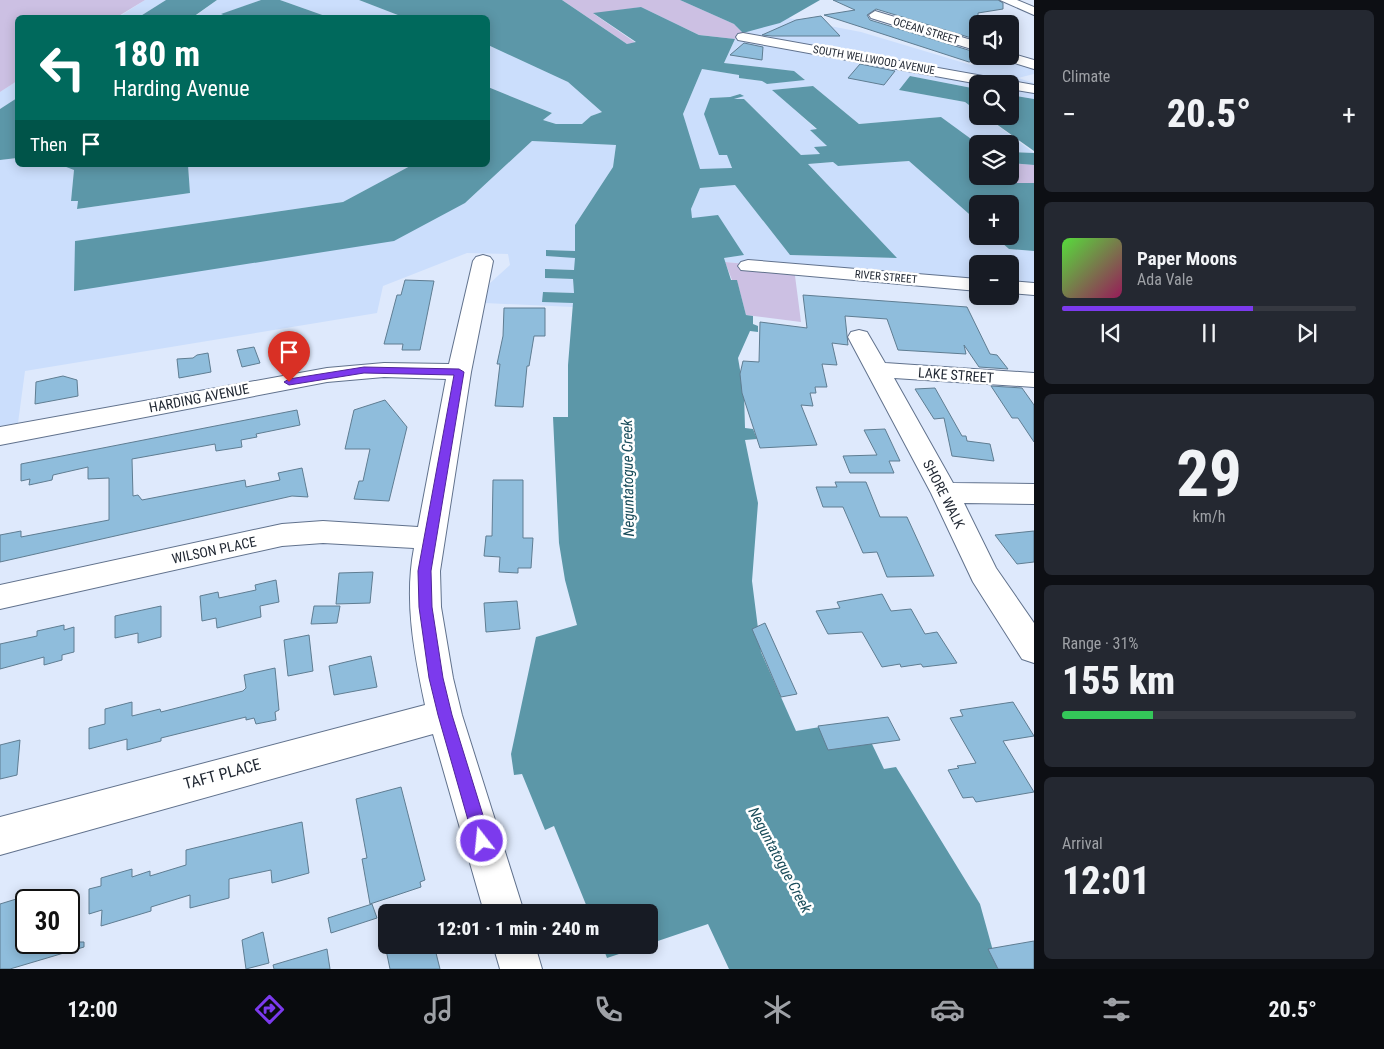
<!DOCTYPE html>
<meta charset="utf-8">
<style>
:root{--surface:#171b24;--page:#242831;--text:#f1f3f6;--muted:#9ea1a6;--line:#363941;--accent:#7c3aed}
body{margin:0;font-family:"Roboto Condensed",sans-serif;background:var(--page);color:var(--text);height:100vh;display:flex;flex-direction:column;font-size:19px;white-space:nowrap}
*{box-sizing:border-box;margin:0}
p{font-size:16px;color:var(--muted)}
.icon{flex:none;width:28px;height:28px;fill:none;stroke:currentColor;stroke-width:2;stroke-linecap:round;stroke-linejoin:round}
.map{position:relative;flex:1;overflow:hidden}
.sheet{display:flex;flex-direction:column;gap:10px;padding:10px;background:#0d0f14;width:350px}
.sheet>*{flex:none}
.top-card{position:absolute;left:15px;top:15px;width:475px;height:152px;border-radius:8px;box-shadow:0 2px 12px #0003;background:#00695c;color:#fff;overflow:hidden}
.fabs{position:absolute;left:969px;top:15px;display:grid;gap:10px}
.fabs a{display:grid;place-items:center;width:50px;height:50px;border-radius:8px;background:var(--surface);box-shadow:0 2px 12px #0003;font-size:25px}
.speed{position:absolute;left:15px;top:889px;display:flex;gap:10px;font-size:25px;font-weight:700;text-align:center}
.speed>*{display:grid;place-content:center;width:65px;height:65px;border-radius:50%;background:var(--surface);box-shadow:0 2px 12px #0003;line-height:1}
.speed .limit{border:2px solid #111;border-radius:8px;background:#fff;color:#111}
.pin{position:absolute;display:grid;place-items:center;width:42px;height:42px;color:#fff;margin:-51px -21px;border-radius:50% 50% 50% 0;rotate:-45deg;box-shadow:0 0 5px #0007}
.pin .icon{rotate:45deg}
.me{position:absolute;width:55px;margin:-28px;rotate:344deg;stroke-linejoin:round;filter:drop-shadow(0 0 4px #0008)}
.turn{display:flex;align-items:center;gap:18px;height:105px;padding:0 15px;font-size:22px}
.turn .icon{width:65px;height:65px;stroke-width:2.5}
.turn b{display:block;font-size:35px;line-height:42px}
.then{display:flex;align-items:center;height:48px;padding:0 15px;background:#0003;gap:10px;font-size:19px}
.big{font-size:38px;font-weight:800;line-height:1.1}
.sheet .card{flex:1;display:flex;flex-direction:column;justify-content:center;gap:8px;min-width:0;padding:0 18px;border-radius:8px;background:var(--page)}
.sheet .dial{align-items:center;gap:0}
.dial b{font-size:65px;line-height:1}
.song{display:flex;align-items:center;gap:15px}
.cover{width:60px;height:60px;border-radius:8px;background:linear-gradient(135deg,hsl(110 70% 55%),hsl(330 70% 35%))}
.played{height:5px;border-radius:2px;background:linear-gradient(90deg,var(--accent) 65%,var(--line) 65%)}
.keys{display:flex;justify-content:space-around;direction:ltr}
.heat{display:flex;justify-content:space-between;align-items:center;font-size:28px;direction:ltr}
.charge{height:8px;border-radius:4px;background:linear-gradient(90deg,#34c759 31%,var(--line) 0)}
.trip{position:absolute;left:378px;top:904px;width:280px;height:50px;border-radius:8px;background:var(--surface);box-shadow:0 2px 12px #0003;font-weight:800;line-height:50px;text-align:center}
.dock{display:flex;height:80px;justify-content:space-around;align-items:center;background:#090b0e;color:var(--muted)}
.dock .icon{width:35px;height:35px}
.dock .active{color:var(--accent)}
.dock b{font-size:22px;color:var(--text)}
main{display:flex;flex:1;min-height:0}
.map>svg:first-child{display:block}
</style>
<main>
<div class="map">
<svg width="1034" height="969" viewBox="0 0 1034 969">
<rect width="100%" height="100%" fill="#dee9fc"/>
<g fill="#cbdefc">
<path d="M145,0h21l-27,17 -22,1z"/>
<path d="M217,0h44l-39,14 8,3 -37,1z"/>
<path d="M280,0h79l44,17h-75z"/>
<path d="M562,0h118l54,24 46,-1 8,-5 73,14 110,33 31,-9 32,8v10l-16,4 16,5v16l-24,-4v-11h-32l-1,5 -67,-13 -10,14 65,12 12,9 1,5h7l49,37 -24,-1v-8h-32l-37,-27 -82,7 -46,-38 -40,4 44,40h-6l16,16 -12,2 5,6 -19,1 -57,-56h-10l6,-5 -10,3 -19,1 21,71h-33l-16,-55 19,-45 38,6v3l22,3 5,3 37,-5 -11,-8 -69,-8 11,-24z"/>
<path d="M488,45l80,37 34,30 -11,4 -9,8h-26l-13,-4 9,-7 -64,-26z"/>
<path d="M17,81v17l-17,11v-17z"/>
<path d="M532,141l84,4 -3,22 -38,58v26l-29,-1v6l29,1v13l-30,-1v9l28,1 1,14 -31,-1 30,11v4l-88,-4 5,-20 20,-18 -2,-11 -41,-1 -84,33 -6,27 -352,58 -7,52 -18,3v-266l17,-2 1,7h43l13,5 -3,31h7l-1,8 113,-16 -2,-28h224l-69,37 -267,39 -1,49 390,-87z"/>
<path d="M909,161l68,60 1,15h16l15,13 25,2v37l-24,-2v-22h-32l-1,19 -252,-21 -1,-4 19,-3 -52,-37v-9l9,-21 35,-3 55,70 106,3 -88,-94 25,-2 5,4z"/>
</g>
<g fill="#ccc0e3">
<path d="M0,0h145l-28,17 -99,1 -1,63 -17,11z"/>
<path d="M562,0h118l54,24 9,9 -8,6 -36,-4 -58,-28 -47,7 42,29 -9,1z"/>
<path d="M1010,163l24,2v18h-31l-18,-7h25z"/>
<path d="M725,262l69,6 7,54 -55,-7 -9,-34 -5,-1z"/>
</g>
<g fill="#5c97a8">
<path d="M166,0h51l-24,17h-54z"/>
<path d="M261,0h19l48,17 -98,1 -9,-4z"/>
<path d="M359,0h203l65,44 9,-2 -43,-29 48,-6 58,28 36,4 -11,24 70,8 11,9 -38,4 -5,-3 -23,-3v-3l-37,-6 -19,45 17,55 32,-1 -5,-13h-8l-15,-41 6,-16 20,-1 10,-3 4,2 -10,3h10l57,56 19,-1 -6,-7 13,-1 -17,-16 7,-1 -45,-39 41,-4 46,38 82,-7 37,27 -1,17 -7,1 7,9 1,5h7l18,7h31v68l-25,-2 -15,-13h16v-32h-32l-1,17 -68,-60 -71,5 -5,-4 -25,2 89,94 -107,-3 -55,-70 -35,3 -9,21 1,9 26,-3 26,40 -20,3 7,22h6l9,35 7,1v8l5,2v6l-8,-1 -12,27 6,35 1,35 8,1 4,10 -12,1 13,63 -6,78 9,71 35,79 24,-4 52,17 12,25 12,-2 84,137 18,65h-269l-21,-45 -59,20v-32h-60l-35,-86 -9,4 -23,-56 -8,1 -3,-21 25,-117 41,-12 -12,-45 -6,-37 -6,-126h15v-52l5,-62 -31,-1 1,-10 31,1 -1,-14 -28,-1v-9l29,1 1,-12 -29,-2v-6l29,1v-26l38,-58 3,-22 -84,-4 -67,62 -71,38 -320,50 1,-50 268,-39 69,-37h76v-78l64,26 -9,7 13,4h26l9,-8 11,-4 -34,-30 -80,-37v-27l-85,-1z"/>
<path d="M680,0h140l-40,23 -37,10 -9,-9z"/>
<path d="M910,76l67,13v22l-12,-9 -66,-12z"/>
<path d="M1010,95l24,4v52l-49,-35h25z"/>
<path d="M17,98v60l-17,2v-51z"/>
<path d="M1010,152l24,1v12l-24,-2z"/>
<path d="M61,165h127l2,28 -113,16 1,-8h-7l3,-31z"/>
<path d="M602,945h44l-39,13z"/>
</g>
<g fill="#8fbddc" stroke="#5f7d92">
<path d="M833,0h165l5,3v6l-25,4v27l-102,-31 -9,6 3,5 108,33v7l-9,2 -145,-47 31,-5z"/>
<path d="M821,16l19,20h-68l-10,-1 34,-15z"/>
<path d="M744,43l19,4 -1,13 -32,-5z"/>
<path d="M860,64l35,7 -11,14 -36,-7z"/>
<path d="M405,280l29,1 -14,69h-18l1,-6h-19l13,-49h4z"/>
<path d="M803,295l164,12 23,47 7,1 11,14 -29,-2 -15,-22 2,9 -68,-4 -11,-31 -42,-3 3,29 -16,-2 5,22 -15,-1 5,23h-12l1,6h-6l3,13 -12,-1 16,40 -57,3 -18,-55 -2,-19 3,-13 16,1 1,-40 47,6z"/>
<path d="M504,308h41v28h-11l-5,30h-2l-4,41 -28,-1 5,-42h-3l6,-28z"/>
<path d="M254,347l6,16 -18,4 -5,-17z"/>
<path d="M208,353l3,19 -32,6 -2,-19 16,-1 4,-3z"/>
<path d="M63,376l14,4 1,16 -43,8 1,-22z"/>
<path d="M991,386l31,2 12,17v37l-16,-24h-6z"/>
<path d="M935,388l27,48h4l1,5 23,3 4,17 -42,-5 -8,-38 -10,1 -19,-30z"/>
<path d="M385,400l22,27 -18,74 -35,-2 5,-18h4l7,-32h-25l9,-39z"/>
<path d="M297,410l3,15 -44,9 1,3 -16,3 1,7 -26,4 -1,-7 -83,15 1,37 5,-1 4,5 103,-20 1,7 34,-7 -2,-7 24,-5 6,29 -16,-1 -292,66v-27l21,-4v6l88,-17v-42l-21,1v-12l-35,8 -1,5 -23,5 1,-6 -9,2v-17z"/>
<path d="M885,429l15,32h-11l5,12h-44l-7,-17 34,-1 -13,-25z"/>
<path d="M493,480h30v58h10l-2,30h-13v5l-19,-1 1,-15 -16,-1 2,-20h6z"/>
<path d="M835,482h31l14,35h27l27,59 -47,1 -10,-25 -14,1 -20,-46h-20l-7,-20h21z"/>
<path d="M1034,531v31l-17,2 -22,-29z"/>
<path d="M373,572l-3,31 -34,1 3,-31z"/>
<path d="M276,580l3,22 -19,4 1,11 -44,11 -1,-10 -14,3 -2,-25 18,-4 1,6 37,-8 -1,-5z"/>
<path d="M882,594l9,17 20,-2 14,25 12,-2 20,31 -34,4 -2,-3 -20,3 -1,-3 -18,3 -20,-35 -34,2 -12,-23 24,-3 -3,-6z"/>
<path d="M517,601l3,28 -34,3 -2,-29z"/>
<path d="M161,606v31l-23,6v-10l-23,5v-22z"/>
<path d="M314,606h26l-3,17 -26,1z"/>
<path d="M765,623l32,71 -16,3 -29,-68z"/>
<path d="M64,625v5l10,-3v25l-12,3v5l-18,5v-8l-44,12v-25l37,-8v-5z"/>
<path d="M309,635l4,36 -25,5 -4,-36z"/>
<path d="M371,656l6,31 -43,8 -5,-29z"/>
<path d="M275,668l4,42 -4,2 1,8 -20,4 -2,-6 -8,2v-3l-85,21v3l-34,9v-11l-38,10v-21l16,-4v-15l27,-7v14l28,-7 1,3 82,-21 3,-3 -2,-13z"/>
<path d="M1013,702l21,34 -31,5 31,51 -58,10 -3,-5 -10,1 -15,-28 11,-2 -2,-2 19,-3 -26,-45 13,-2 -3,-6z"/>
<path d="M888,717l12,23 -72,10 -10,-24z"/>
<path d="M20,740l-3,35 -17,4v-34z"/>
<path d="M401,787l24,93 -5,2 1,5 -51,17 -8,-45 5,-1 -11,-59z"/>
<path d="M302,822l7,51 -37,10 -1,-13 -42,9v19l-39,10v-13l-39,12v4l-50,15 1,-16 -13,4v-25l12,-3v-8l31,-9v8l18,-6v5l36,-11v-15z"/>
<path d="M26,896v46h58v5l-74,22h-10v-65z"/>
<path d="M372,904l5,14 -46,15 -3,-15z"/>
<path d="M263,932l6,31 -23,6 -4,-29z"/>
<path d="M1034,941v28h-36l-10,-20z"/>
<path d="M385,945h49l6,24h-50z"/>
<path d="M327,949l3,20h-56l-1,-4z"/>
</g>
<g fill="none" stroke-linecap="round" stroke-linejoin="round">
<defs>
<g id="minor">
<path d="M1000,0h17l17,7v8z"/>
<path d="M875,11l103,31v9l-107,-33 -2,-3z"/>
<path d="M743,33l291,52v8l-24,-4v-5h-31l-241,-44 -2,-3 2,-3z"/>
<path d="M1010,53l24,7v9l-32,-10 -2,-3h10z"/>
<path d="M483,255l7,2 3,4 -22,111 -31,199 1,36 12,71 9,37 62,197h-40l-51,-178 -433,121v-38l425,-112c-11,-52 -21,-105 -11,-157l-91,-5 -41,3 -282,63v-24l282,-61 41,-3 95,6 28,-148 -62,-2 -57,5 -327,63v-18l327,-59 57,-5 65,1 24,-103 3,-4z"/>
<path d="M748,260l230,19v12l-237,-21 -3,-4 3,-4z"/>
<path d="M1010,281l24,2v12l-24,-2z"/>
<path d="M859,330l8,2 18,31 149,10v14l-140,-9 59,105 81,1v20l-70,-1 32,65 38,55v40l-12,-4 -49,-77 -42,-89 -83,-156 3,-5z"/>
<path d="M493,945h42l7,24h-42z"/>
</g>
</defs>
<use href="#minor" stroke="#61728d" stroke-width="2"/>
<use href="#minor" fill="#fff" fill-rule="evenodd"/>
</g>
<path fill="#7c3aed" stroke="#51269a" d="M364,367l95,2 5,3 -33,199 1,36 11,71 9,37 39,126 -3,5 -6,3 -5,-3 -3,-5 -36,-126 -9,-37 -10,-71 -1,-36 36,-196 -90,-2 -75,12 -5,-3 5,-3z"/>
<g text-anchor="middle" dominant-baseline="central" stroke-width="5" stroke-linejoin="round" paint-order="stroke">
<g font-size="11" fill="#222934" stroke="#fff">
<text transform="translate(926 31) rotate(17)">OCEAN STREET</text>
<text transform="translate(874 60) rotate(10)">SOUTH WELLWOOD AVENUE</text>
<text transform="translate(886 277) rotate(5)">RIVER STREET</text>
</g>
<g font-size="14" fill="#222934" stroke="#fff">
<text transform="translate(956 375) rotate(4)">LAKE STREET</text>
<text transform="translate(199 398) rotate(-11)">HARDING AVENUE</text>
<text transform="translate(944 494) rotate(63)">SHORE WALK</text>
<text transform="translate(214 550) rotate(-12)">WILSON PLACE</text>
</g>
<g font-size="15" font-style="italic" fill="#194c5a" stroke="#fff">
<text transform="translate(628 478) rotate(-91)">Neguntatogue Creek</text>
<text transform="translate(780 860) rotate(62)">Neguntatogue Creek</text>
</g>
<g font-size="16" fill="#222934" stroke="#fff">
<text transform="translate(222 774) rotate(-15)">TAFT PLACE</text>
</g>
</g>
</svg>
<div class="fabs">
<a><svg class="icon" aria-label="sound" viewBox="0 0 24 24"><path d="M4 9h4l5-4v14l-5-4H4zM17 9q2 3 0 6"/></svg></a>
<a><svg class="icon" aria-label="search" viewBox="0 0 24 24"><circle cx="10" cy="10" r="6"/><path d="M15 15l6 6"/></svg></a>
<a><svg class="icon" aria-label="layers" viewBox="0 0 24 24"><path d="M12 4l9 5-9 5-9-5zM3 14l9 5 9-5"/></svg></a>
<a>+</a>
<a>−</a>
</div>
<div class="speed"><div class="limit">30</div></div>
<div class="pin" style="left:289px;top:382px;background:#d93025"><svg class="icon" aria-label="arrive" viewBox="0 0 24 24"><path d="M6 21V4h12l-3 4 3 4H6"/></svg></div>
<svg class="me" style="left:482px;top:841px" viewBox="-20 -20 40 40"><circle r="17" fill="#7c3aed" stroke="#fff" stroke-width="3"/><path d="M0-11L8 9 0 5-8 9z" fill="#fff"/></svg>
<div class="trip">12:01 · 1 min · 240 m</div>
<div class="top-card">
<div class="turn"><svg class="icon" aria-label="left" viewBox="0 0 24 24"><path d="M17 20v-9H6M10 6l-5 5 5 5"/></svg><div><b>180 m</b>Harding Avenue</div></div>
<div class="then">Then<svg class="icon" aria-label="arrive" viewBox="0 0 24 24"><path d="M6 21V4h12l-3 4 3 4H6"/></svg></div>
</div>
</div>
<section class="sheet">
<div class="card"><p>Climate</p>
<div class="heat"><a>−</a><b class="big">20.5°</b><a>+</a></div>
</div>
<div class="card">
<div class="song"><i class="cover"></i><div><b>Paper Moons</b><p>Ada Vale</p></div></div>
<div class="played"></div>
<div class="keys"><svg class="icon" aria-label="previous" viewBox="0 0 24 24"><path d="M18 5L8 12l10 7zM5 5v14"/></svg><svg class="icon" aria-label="pause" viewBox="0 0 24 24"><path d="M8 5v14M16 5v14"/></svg><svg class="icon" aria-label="next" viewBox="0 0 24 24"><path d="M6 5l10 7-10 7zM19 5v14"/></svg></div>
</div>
<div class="card dial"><b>29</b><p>km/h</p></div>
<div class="card"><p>Range · 31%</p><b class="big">155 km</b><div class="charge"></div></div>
<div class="card"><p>Arrival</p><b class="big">12:01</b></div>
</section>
</main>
<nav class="dock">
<b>12:00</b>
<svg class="icon active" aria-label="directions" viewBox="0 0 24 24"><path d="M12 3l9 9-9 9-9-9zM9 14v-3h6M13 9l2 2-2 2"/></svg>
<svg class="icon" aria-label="music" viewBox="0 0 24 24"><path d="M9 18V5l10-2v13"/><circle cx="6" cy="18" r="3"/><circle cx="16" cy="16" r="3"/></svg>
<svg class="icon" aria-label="phone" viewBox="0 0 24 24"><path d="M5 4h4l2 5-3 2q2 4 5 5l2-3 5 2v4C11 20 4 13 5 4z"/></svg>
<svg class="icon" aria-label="climate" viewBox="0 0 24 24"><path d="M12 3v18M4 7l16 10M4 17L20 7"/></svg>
<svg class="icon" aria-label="car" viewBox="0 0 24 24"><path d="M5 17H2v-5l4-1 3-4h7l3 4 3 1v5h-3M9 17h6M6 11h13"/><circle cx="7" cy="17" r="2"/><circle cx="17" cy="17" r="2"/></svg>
<svg class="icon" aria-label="filters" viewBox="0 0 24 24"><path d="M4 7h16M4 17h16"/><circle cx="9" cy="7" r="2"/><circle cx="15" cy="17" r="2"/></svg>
<b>20.5°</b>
</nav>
